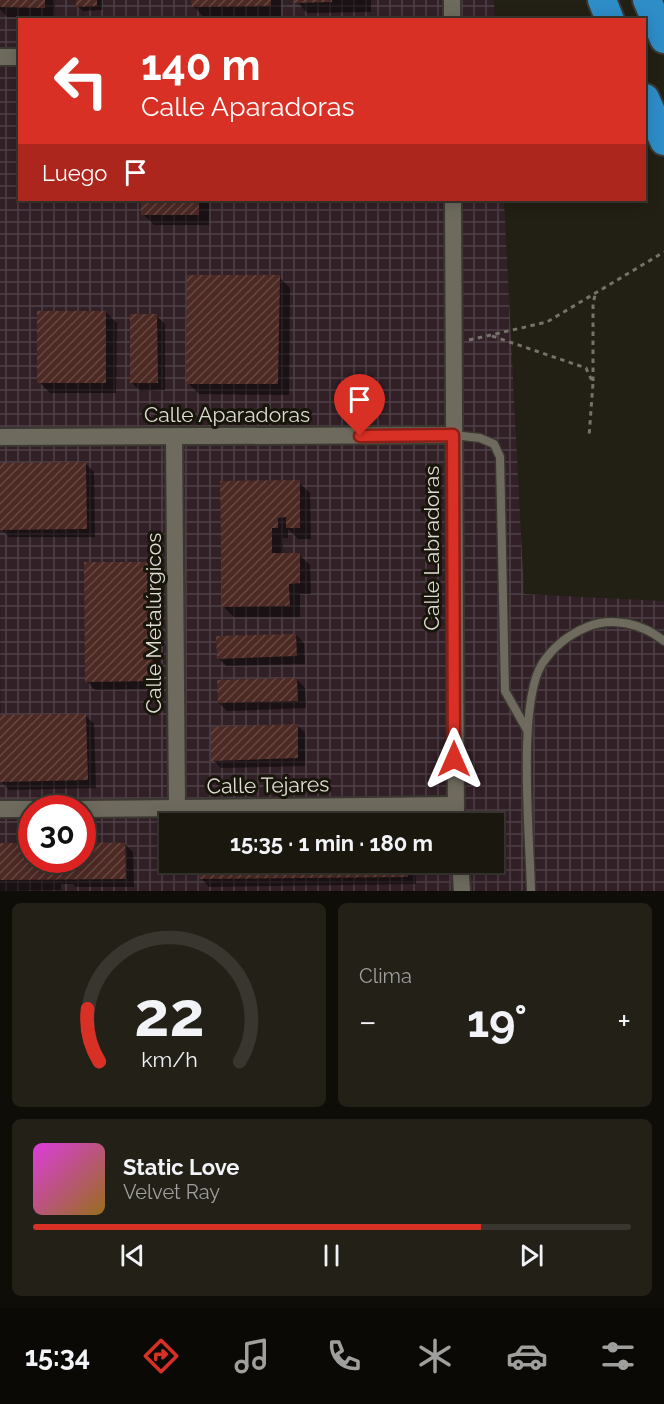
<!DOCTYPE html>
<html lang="es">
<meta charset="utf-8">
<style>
:root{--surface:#1a170f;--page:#232018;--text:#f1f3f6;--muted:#9f9f9e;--line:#38362f;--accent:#d93025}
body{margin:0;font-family:Raleway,sans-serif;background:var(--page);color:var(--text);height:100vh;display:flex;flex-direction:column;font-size:22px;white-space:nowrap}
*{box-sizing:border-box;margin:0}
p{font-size:20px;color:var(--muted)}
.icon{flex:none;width:33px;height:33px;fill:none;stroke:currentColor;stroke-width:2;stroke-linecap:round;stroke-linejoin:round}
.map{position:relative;height:891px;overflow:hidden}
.details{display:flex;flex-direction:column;gap:12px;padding:12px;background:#0e0d08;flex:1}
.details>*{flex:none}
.guide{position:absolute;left:18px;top:18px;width:628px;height:183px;border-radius:0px;box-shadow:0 3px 15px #0003,0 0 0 2px var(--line);background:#d93025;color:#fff;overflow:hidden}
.speed{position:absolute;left:18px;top:795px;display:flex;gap:12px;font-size:30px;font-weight:700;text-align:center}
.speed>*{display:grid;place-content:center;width:78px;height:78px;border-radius:50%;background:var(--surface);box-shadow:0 3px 15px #0003,0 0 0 2px var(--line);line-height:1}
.speed .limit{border:9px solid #d22;background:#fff;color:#111}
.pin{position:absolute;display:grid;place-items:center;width:51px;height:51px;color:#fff;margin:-62px -26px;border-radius:50% 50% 50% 0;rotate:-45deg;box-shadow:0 0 6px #0007}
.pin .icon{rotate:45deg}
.me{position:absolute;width:66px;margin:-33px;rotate:0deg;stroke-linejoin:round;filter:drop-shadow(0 0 4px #0008)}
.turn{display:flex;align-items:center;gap:21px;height:126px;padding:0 24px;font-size:27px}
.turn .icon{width:78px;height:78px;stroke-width:2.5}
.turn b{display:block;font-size:42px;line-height:51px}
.then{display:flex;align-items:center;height:57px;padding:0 24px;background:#0003;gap:12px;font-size:22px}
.big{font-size:45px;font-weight:700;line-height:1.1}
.details .tile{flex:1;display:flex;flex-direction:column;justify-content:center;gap:9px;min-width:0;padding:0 21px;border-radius:9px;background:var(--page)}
.details .dial{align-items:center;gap:0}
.dial svg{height:156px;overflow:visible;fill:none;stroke:var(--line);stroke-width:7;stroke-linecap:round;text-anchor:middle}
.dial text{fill:var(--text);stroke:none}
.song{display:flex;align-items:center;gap:18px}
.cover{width:72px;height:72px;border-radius:9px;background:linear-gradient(135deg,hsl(300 70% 55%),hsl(40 70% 35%))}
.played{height:6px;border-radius:3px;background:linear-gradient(90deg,var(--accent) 75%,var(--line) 75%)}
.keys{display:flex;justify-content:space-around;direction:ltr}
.heat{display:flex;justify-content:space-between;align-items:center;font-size:33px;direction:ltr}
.details .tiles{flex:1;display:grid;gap:12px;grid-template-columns:1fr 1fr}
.tile:last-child{grid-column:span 2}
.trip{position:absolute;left:159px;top:813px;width:345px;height:60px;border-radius:0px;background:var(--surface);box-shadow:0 3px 15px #0003,0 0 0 2px var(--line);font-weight:700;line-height:60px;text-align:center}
.tabs{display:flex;height:96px;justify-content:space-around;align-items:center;background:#0a0906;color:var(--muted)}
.tabs .icon{width:42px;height:42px}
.tabs .current{color:var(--accent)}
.tabs b{font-size:27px;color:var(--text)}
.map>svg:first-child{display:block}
</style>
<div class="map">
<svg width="664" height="891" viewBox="0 0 664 891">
<defs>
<pattern id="industrial-grid" width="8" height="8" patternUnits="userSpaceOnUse" patternTransform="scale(1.5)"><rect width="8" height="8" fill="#322027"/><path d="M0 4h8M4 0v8" fill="none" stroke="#4f4046"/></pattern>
<pattern id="building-hatch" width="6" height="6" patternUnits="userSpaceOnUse" patternTransform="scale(1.5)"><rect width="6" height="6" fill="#4d2924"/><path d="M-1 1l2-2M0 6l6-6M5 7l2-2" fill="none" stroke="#664843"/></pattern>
</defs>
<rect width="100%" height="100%" fill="#221f14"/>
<path fill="url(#industrial-grid)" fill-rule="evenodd" d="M0,0h494l1,19 -475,1v180h484l20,394 140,7v290h-664zM32,808h50v52h-50zM170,824h324v38h-324z"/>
<g fill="#0007">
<path d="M0,0h55v18l-48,-1 -7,-8z"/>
<path d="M77,0h25v10l-19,1 -6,-5z"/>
<path d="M193,0h88v17h-77l-11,-11z"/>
<path d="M296,0h75v12l-64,1z"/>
<path d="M143,200h66v25h-55l-11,-11z"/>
<path d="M279,277l11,11 -1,107 -90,-1 -11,-11z"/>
<path d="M106,312l11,11 -1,70h-66l-11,-11z"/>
<path d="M157,316l8,8v66l-25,1 -9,-9z"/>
<path d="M0,464h86l8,8 1,65h-86l-8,-8z"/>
<path d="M299,482l11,11 1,46h-13l-10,-10v9h-5v16h16l11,11 1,29h-11v23h-66l-11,-11z"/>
<path d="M151,563l8,9 1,117 -65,1 -8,-9z"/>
<path d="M0,568l1,149 85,-1 8,8 2,64 -87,2 -8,-9z"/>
<path d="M296,635l8,8 1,21 -79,2 -8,-8z"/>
<path d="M297,680l8,8 1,20 -79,3 -8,-8z"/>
<path d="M297,725l8,8v33l-84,2 -8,-8z"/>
<path d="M125,844l8,8 1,35h-58l-3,-3h-12v6l-61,1v-46l32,15h50z"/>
<path d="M201,862h214l1,22 -207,3 -8,-9z"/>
</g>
<g fill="url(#building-hatch)">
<path d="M0,0h45v8l-45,-1z"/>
<path d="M76,0h21v6l-21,1z"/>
<path d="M191,0h80v6l-79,1z"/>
<path d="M294,0h38v2l-37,1z"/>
<rect x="141" y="200" width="58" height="15"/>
<path d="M187,275h93l-2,109h-92z"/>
<rect x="37" y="311" width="69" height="72"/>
<path d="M130,314h27l1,69h-28z"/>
<path d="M86,462l1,67 -87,1v-67z"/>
<path d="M300,480v48h-14v-11l-8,1v10h-6v25h28v30l-11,1 1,22 -68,1 -2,-126z"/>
<path d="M84,562h68l1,119 -68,1z"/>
<path d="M296,634l1,22 -80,3 -1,-23z"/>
<path d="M297,678l1,23 -80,2 -1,-23z"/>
<path d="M58,714h28l2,66 -88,2v-67z"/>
<path d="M298,724v34l-87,3v-34z"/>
<path d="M82,842l43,1 1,36 -126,1v-37h32v17h50z"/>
<path d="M199,862h209v15l-209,2z"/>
</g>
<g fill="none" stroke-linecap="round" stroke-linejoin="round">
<defs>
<g id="lane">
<path d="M453,435l27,3 14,6 6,13 5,234 22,39"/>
<path d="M531,891c-1,-51 -14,-187 11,-227 11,-17 26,-29 45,-37 25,-11 56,-3 77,14"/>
</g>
<g id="street">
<path d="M452,0v20"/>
<path d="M0,57h20"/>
<path d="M453,200l3,624"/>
<path d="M0,437l453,-2"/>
<path d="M174,437l3,372"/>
<path d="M0,809h32"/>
<path d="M82,809l373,-4"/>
<path d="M460,862l2,29"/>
</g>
<g id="highway">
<path d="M602,0l8,20"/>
<path d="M647,0l17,39"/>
<path d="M645,98l19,43"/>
</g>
</defs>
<use href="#lane" stroke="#3a3831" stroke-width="11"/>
<use href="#street" stroke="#3a3831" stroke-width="20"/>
<use href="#highway" stroke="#3a3831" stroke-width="32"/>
<g stroke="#757269" stroke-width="3" stroke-dasharray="4.5 4.5" stroke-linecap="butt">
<path d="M492,336l94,32 7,15 -4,54"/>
<path d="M469,340l78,-18 117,-70"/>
<path d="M593,381v-77l2,-9"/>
</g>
<use href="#lane" stroke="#6e6b5e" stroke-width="8"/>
<use href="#street" stroke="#6e6b5e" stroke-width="16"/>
<use href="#highway" stroke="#2e8cc7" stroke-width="28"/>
</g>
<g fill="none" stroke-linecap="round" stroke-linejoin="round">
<defs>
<path id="route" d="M360,436l93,-1 1,324"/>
</defs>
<use href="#route" stroke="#8d1f18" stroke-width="15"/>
<use href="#route" stroke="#d93025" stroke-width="10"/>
</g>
<g text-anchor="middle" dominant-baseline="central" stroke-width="6" stroke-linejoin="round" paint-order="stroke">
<g font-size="21" fill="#dfddd6" stroke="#18160b">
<text x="227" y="414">Calle Aparadoras</text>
<text transform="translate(431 548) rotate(-90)">Calle Labradoras</text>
<text transform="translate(153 623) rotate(-90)">Calle Metalúrgicos</text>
<text transform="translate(268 785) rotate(-1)">Calle Tejares</text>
</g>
</g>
</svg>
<div class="speed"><div class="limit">30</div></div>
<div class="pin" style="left:360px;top:436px;background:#d93025"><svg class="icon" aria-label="arrive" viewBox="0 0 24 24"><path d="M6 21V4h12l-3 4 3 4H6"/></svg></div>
<svg class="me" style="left:454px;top:759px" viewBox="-20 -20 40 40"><path d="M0-17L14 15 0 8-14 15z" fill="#d93025" stroke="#fff" stroke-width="4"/></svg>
<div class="trip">15:35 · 1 min · 180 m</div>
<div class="guide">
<div class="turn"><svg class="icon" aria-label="left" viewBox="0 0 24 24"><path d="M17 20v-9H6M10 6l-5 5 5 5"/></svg><div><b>140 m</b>Calle Aparadoras</div></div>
<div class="then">Luego<svg class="icon" aria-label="arrive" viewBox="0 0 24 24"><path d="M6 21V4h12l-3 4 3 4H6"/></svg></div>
</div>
</div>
<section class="details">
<div class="tiles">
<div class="tile dial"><svg viewBox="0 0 100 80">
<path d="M14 69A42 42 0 1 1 86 69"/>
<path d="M14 69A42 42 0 0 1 8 42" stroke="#d93025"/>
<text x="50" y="56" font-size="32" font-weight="700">22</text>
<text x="50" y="72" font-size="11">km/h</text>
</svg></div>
<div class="tile"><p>Clima</p>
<div class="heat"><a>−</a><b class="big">19°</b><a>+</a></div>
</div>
<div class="tile">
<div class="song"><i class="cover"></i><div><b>Static Love</b><p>Velvet Ray</p></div></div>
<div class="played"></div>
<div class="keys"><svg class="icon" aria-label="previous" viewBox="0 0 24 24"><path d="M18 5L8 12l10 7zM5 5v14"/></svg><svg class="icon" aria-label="pause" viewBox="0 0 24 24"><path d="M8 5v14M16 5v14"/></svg><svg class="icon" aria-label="next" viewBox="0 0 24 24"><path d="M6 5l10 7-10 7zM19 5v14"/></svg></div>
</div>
</div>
</section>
<nav class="tabs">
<b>15:34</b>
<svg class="icon current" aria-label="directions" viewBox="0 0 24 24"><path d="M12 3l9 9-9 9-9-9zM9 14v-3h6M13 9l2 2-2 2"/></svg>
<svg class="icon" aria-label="music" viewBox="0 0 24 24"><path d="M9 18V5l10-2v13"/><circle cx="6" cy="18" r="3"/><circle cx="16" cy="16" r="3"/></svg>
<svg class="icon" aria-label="phone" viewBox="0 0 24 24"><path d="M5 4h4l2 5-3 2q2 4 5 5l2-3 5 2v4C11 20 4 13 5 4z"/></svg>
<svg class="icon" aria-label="climate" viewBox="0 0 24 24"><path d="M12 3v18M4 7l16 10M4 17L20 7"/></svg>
<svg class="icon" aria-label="car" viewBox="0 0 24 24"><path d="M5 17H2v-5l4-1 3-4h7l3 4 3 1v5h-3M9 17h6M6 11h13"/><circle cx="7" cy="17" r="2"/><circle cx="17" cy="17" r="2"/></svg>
<svg class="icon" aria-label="filters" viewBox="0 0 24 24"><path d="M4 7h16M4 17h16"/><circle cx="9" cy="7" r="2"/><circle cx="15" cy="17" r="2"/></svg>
</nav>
